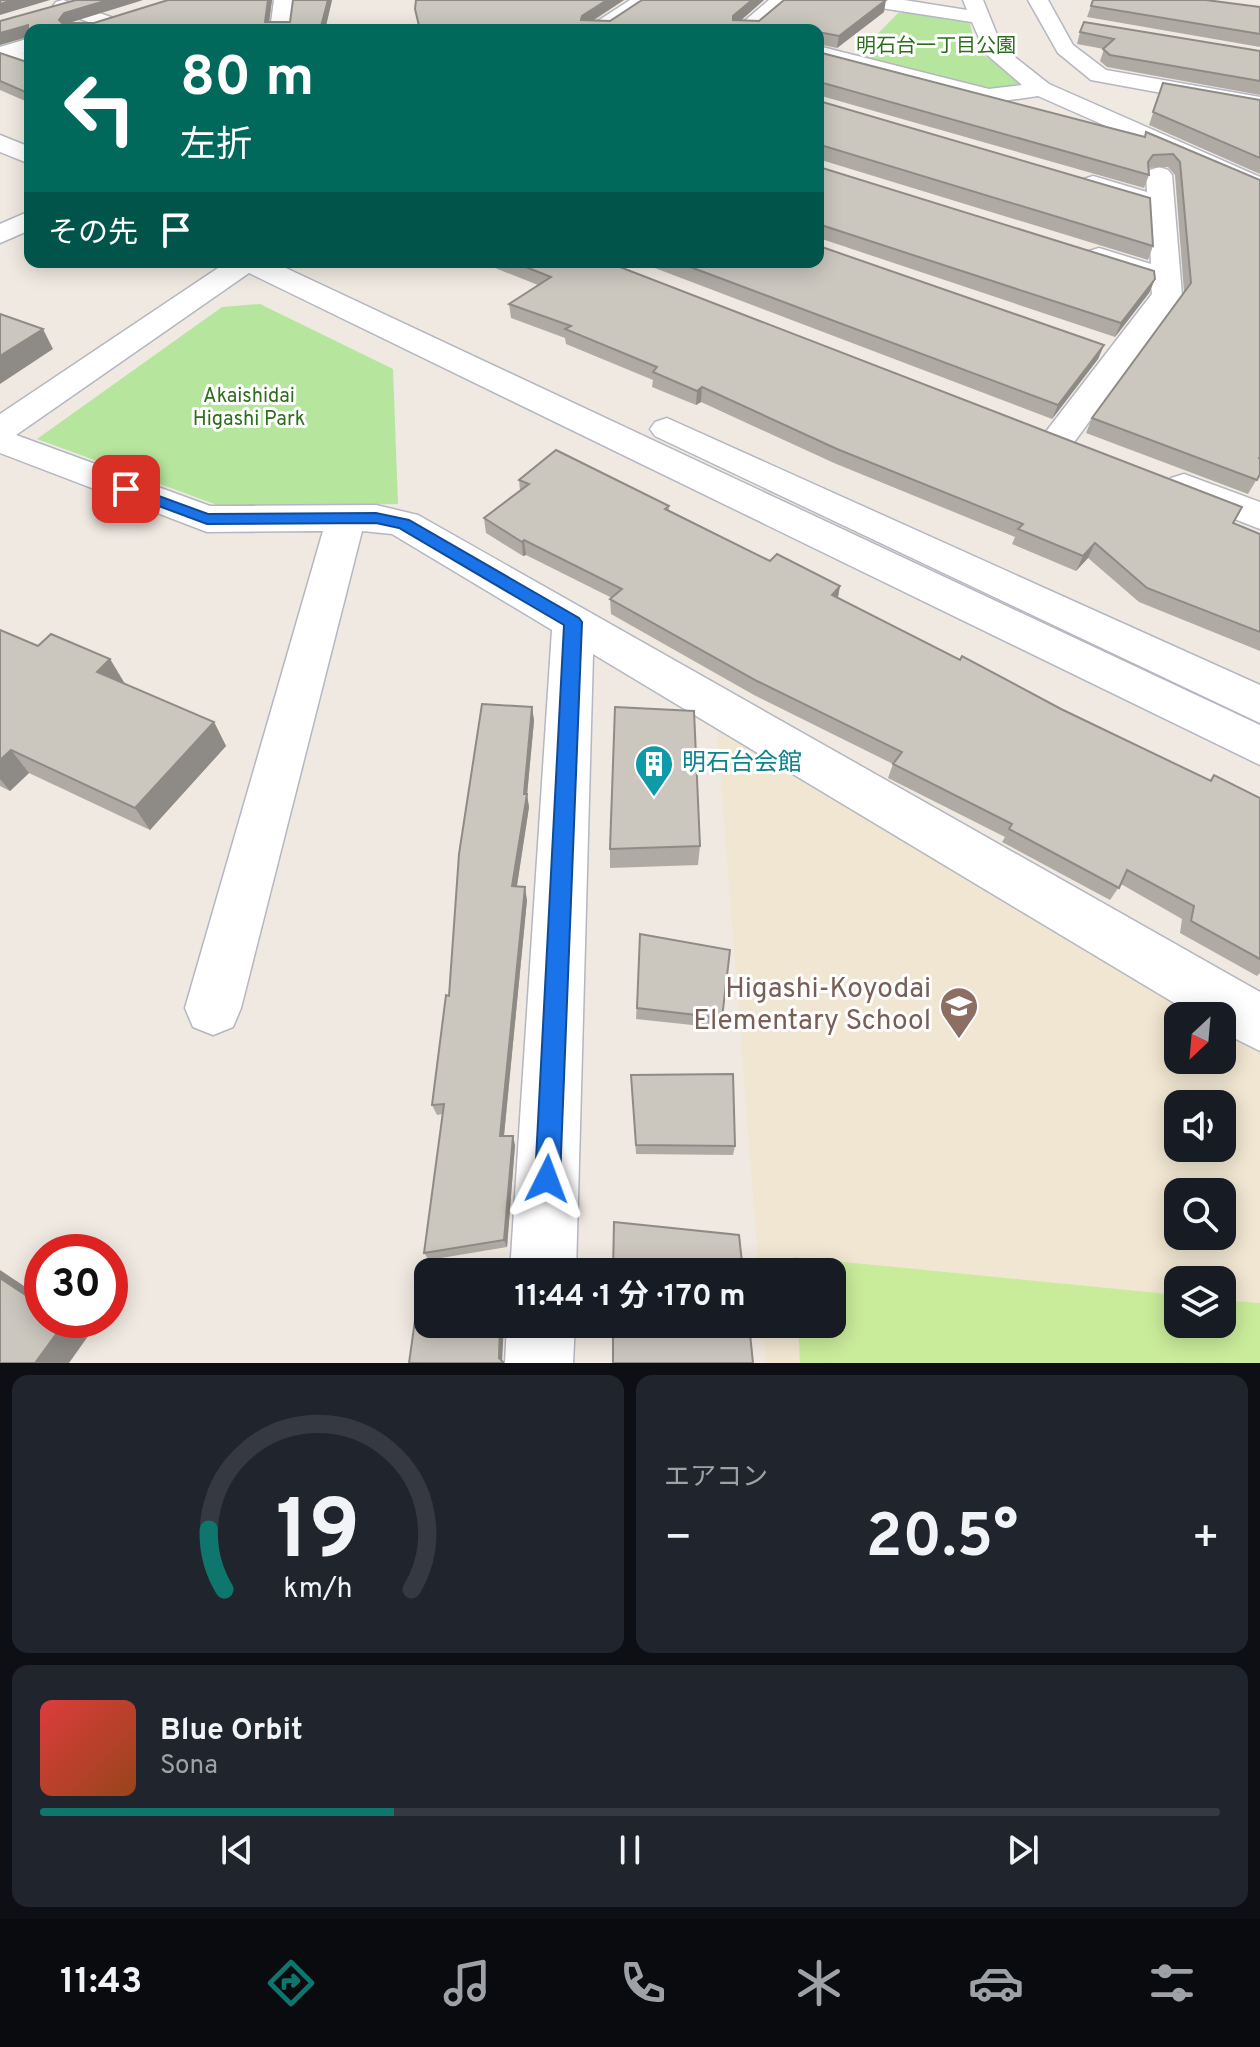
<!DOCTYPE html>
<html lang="ja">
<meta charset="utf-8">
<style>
:root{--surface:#171b24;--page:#20242c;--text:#f1f3f6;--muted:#9ea1a6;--line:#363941;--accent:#0f766e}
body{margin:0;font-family:Overpass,"Noto Sans JP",sans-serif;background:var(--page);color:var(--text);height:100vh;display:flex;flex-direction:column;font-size:30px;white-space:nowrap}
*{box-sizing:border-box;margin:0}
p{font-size:26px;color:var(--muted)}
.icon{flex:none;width:44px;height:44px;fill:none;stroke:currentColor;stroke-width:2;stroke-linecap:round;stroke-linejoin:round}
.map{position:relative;height:1363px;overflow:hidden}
.side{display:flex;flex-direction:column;gap:12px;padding:12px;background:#0d0f14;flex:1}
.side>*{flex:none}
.banner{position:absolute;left:24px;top:24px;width:800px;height:244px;border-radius:16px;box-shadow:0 4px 20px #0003;background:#00695c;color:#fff;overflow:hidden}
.needle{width:52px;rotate:206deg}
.fabs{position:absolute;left:1164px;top:1002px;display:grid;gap:16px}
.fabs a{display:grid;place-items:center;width:72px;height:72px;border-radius:16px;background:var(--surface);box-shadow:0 4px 20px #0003;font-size:40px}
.speed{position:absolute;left:24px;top:1234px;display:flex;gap:16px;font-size:40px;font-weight:700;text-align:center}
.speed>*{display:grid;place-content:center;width:104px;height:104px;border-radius:50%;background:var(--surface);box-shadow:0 4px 20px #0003;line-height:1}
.speed .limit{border:12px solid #d22;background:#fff;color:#111}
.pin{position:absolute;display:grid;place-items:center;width:68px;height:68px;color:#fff;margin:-34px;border-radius:16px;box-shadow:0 4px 12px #0006}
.me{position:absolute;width:88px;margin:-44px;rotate:3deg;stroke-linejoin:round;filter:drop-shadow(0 0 6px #0008)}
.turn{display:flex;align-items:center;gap:28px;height:168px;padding:0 24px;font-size:36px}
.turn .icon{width:104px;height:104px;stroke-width:2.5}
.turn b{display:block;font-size:56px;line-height:68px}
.then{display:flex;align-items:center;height:76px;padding:0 24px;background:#0003;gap:16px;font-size:30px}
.big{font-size:60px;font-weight:700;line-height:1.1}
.side .widget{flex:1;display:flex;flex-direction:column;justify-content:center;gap:12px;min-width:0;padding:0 28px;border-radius:16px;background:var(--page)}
.side .dial{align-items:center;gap:0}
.dial svg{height:208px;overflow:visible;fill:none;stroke:var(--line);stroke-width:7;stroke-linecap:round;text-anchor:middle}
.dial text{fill:var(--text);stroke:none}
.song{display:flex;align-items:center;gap:24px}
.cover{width:96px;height:96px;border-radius:12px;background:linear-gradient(135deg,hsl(0 70% 55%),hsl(20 70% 35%))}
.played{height:8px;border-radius:4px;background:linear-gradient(90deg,var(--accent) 30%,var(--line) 30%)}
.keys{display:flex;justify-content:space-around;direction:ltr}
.heat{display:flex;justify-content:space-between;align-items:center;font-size:44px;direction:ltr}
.side .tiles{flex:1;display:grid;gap:12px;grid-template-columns:1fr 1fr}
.widget:last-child{grid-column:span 2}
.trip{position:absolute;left:414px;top:1258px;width:432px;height:80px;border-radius:16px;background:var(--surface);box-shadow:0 4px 20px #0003;font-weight:700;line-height:80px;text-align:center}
.tabs{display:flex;height:128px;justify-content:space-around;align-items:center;background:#090b0e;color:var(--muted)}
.tabs .icon{width:56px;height:56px}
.tabs .on{color:var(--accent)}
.tabs b{font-size:36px;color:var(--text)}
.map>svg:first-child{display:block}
</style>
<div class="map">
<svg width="1260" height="1363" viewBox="0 0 1260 1363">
<rect width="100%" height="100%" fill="#efe9e1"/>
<path fill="#f0e6d1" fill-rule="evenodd" d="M717,728l484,288h-23v44h44v-32l38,23v312h-494l-3,-39h69v-52h-73zM1178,1104h44v44h-44zM1178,1192h44v44h-44zM1178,1280h44v44h-44z"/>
<g fill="#b6e59e">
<path d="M913,11l56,8 7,30 49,37 -35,4 -134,-34 42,-43z"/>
<path d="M260,304l133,65 5,135 -178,2 -183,-67 185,-132z"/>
</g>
<path fill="#c9ec9a" d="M793,1257l385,38v29h44v-24l38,3v60h-460l-2,-39h34v-52h-38z"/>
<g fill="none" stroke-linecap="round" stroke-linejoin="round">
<defs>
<g id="minor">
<path d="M63,0l73,26 3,4h-29l-54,-20 -3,-4 3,-4z"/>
<path d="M274,0h20l-4,30h-20z"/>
<path d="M630,0h23l-45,30h-24z"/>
<path d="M769,0h22l-35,30h-22z"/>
<path d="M858,0h46l63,10 -4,-10h20l19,47 47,37 211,93v17l-222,-98 -49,7 -171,-45v-12l171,43 33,-4 -36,-31 -14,-32 -104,-16z"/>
<path d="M1028,0h20l25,45 33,25 154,27v14l-169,-31 -33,-27z"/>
<path d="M30,38v13l-7,2 7,3v14l-30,-11v-12z"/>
<path d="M0,135l30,12v17l-30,-12z"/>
<path d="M1159,167l9,3 4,5 10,120 -110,150 -12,3 -12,-3 -6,-8 6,-8 104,-135 -1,-11 -62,-20 -4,-6 4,-6 10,-3 52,16 -3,-55 -64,-20 -4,-5 4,-5 9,-3 54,16 -1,-17 4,-5z"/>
<path d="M30,211v19l-30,13v-19z"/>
<path d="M227,262h46l987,463v40l-1011,-492 -233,162 194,71 166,-1 42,10 842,477v59l-38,-19v-16h-26l-603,-362 -17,618h-66l42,-642 -160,-96 -30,-3 -121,477 -8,19 -20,8 -20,-8 -8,-19 138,-477 -116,1 -207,-79v-39z"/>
<path d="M667,418l593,267v38l-605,-287 -5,-7 5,-7z"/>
<path d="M1184,474l76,28v27l-89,-35 -5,-8 5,-8z"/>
<path d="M507,1324h68l-2,39h-68z"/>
</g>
</defs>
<use href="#minor" stroke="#b4b7c1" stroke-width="3"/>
<use href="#minor" fill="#fff" fill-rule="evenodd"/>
</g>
<g fill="#afaba4">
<path d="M143,0l-74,23h25l74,-23h104l-3,22h21l3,-22h39l-7,30h-295v73l-30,-13v-37l27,9 1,-25 -28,8v-24z"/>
<path d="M416,0h208l-31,21h17l32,-21h122l-24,21h19l125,-9 -47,36 -19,-4v-14h-399l-4,-21z"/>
<path d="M1093,0l167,7v40l-173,-30z"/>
<path d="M1080,32l180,19v44l-153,-28 -7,-6 4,-12 -27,-5z"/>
<path d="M818,47l3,2 -1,3 325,85 115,43v294l-12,20 -162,-61 6,-15 92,-126 -9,-117 -7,-8 -20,1 1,7 -5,13 -326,-93z"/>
<path d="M1163,83l97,17v74l-111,-49z"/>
<path d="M818,95l1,6 331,97 3,48 -5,14 -330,-101 1,8 335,104 1,8 -6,14 -34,44 -296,-99v8l285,99 -6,14 -46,60 -413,-157h179z"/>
<path d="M480,262h127l653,272v117l-121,-49 -51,-44 -12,13 -64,-27 3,-7 -181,-74 -133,-61 -5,3 -44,-18 1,-7 -87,-36 -1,-6 -54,-20 -2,-14 29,-19z"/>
<path d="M519,480l150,26v4l101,51 70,25 -2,12 122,62 249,121 5,-6 46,23v175l-3,3 -77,-43 2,-14 -61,-35 -11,16 -108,-58 3,-5 -117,-59 5,-14 -139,-69 -143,-81 -1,-15 2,-1 -86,-43 -3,1 -37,-23 -2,-15 36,-27z"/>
<path d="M0,630l38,16 72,13 15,25 89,38 12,24 -76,84 -121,-57 -19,18 -10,-5z"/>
<path d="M532,707l2,14 -7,74 2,12 -12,79 10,14 -23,236 11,9 -8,102 -78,13 -5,-7 19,-139 -6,1 -5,-10z"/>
<path d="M700,846l-2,19 -88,3v-19z"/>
<path d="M640,934l82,84 -2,10 -84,-9z"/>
<path d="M631,1075l104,71 -2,9 -97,-1z"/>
</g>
<g fill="#8e8b86">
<path d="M13,0h37l-50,15v-11z"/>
<path d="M108,0h35l-75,23 -5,7 -4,-10 5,-7z"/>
<path d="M268,0h4l-4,30 -3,-8z"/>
<path d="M328,0h4l-7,30h-5z"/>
<path d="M607,0h17l-42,27v-11z"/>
<path d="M752,0h12l-32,28 1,-12z"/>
<path d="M886,0l-2,12 -47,36 2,-12z"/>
<path d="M28,25l2,11 -30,9v-12z"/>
<path d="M1155,279l-6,14 -34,44 6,-14z"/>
<path d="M43,329l10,20 -53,35v-28z"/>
<path d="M1104,345l-6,14 -46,60 6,-14z"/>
<path d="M702,387l-1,15 -5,3 1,-14z"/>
<path d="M524,540l2,15 -3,1 -1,-14z"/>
<path d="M1095,543l-7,15 -12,13 7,-15z"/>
<path d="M840,586l-3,15 -5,-6z"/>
<path d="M110,659l15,25 -28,-12z"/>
<path d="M532,707l2,14 -7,74 2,12 -14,91 -3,-12 12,-92z"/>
<path d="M214,722l12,24 -76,84 -15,-22z"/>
<path d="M11,750l18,23 -19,18 -10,-12v-19z"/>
<path d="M525,887l2,13 -24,245 -3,-9z"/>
<path d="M513,1136l2,9 -8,102 -3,-7z"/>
<path d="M0,1270l42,28v8l-42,-28z"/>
<path d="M62,1320h12l17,12 -22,31h-34z"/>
<path d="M500,1324h4l-2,39 -3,-5z"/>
</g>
<g fill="#cbc7bf" stroke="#8e8b86" stroke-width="2">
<path d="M0,0h13l-13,4z"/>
<path d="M76,0h32l-44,13 -5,7 3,3h32l74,-23h100l-3,22h25l3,-22h35l-8,30h-290v64l-30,-13v-28l27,9 1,-37 -28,8v-12z"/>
<path d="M416,0h191l-25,16 -1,4 29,1 32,-21h110l-19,16v4l26,1 25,-21h102l-47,36 -21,-4v-2h-398l-5,-21z"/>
<path d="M1093,0h113l54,7v27l-169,-28z"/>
<path d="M1084,22l176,29v30l-150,-26 -7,-6 11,-10 -34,-7z"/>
<path d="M818,52l327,85 1,-5 114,48v277l-1,1 1,1v15l-3,6 -165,-62 99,-135 -11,-121 -7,-8 -20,1 -5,7 1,13 -329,-93 -2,2z"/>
<path d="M1163,83l97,17v58l-107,-46z"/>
<path d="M818,95l1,6 331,97 3,48 -332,-101 -3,2z"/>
<path d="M818,159l1,8 335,104 1,8 -34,44 -303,-99 1,22 285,99 -46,60 -381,-143h141z"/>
<path d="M513,262h94l635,245 -9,16 27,11v98l-113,-44 -52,-45 -12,13 -65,-27 5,-5 -186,-75 -135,-62 -5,4 -44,-19 4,-5 -92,-38 6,-3 -62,-22 42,-27z"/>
<path d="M0,314l43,15 -43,27z"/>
<path d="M556,450l113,56 -4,3 105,52 7,-7 63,32 -8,9 128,65 2,-4 99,53 150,72 3,-6 46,23v161l-69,-38 3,-15 -67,-36 -8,18 -110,-59 3,-5 -119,-60 9,-12 -145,-71 -147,-82 12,-10 -98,-49 -2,2 -38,-24 45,-34 -10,-4z"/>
<path d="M0,630l38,16 13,-12 59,25 -13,13 117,50 -79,86 -124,-58 -11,10z"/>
<path d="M482,704l50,3 -8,87h3l-15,92 13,1 -25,249h13l-9,104 -80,13 20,-149 -12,1 14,-110 3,1 10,-142z"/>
<path d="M615,707l79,4 6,135 -90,3z"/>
<path d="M640,934l90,16 -8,68 -85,-10z"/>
<path d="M733,1074l2,72 -99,-1 -5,-70z"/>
<path d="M614,1222l125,13 4,37h-130z"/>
<path d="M0,1278l42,28v14h20l3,2 -30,41h-35z"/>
<path d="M418,1299l10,1v24h72l-1,34 4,4v1h-94z"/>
<path d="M613,1324h136l4,39h-140z"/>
</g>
<path fill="#1a73e8" stroke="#114b97" stroke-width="2" d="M126,484l82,30 168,-1 33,7 170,98 3,4 -22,557 -4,9 -9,4 -9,-4 -3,-9 29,-554 -165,-97 -23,-5 -169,1 -86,-32v-7z"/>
<defs>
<symbol id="building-pin" viewBox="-11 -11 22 30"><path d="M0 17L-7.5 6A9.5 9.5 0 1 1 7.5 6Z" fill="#0f9aa8" stroke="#fff"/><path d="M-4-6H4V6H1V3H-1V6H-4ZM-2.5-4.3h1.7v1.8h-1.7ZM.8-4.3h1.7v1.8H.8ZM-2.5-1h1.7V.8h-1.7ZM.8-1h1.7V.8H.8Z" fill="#fff"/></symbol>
<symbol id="school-pin" viewBox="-11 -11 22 30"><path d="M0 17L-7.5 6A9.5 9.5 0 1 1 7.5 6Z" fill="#8d6e63" stroke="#fff"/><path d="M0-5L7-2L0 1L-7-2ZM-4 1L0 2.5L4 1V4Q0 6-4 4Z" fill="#fff"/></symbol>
</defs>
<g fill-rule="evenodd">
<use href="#building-pin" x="632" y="742" width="44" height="60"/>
<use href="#school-pin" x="937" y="984" width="44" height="60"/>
</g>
<g text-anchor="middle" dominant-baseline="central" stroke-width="6" stroke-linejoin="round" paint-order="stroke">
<g font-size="20" fill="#2c6e1b" stroke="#fff">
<text x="936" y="47">明石台一丁目公園</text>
<text x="249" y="397">Akaishidai<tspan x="249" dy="23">Higashi Park</tspan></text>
</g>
<g font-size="24" fill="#0d838f" stroke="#fff" text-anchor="start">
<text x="682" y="764">明石台会館</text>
</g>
<g font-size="28" fill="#785e54" stroke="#fff" text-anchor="end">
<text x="931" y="990">Higashi-Koyodai<tspan x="931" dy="32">Elementary School</tspan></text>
</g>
</g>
</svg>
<div class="fabs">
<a><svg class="needle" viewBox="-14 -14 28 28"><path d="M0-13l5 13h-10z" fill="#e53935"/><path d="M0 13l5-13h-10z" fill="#9ea1a6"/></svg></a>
<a><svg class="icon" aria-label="sound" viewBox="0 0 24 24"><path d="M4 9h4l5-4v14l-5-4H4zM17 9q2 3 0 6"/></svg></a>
<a><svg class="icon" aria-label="search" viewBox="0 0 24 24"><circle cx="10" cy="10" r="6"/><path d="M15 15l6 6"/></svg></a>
<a><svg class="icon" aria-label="layers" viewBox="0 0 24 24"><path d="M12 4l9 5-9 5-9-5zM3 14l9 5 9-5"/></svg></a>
</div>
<div class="speed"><div class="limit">30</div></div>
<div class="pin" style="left:126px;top:489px;background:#d93025"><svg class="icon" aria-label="arrive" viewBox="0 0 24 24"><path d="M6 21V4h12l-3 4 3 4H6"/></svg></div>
<svg class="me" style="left:547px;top:1179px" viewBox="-20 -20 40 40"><path d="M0-17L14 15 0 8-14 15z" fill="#1a73e8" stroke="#fff" stroke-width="4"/></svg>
<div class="trip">11:44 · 1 分 · 170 m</div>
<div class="banner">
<div class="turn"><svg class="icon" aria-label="left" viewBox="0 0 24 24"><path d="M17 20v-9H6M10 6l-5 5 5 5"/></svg><div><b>80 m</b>左折</div></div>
<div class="then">その先<svg class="icon" aria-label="arrive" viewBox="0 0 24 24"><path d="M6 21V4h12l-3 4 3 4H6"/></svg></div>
</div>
</div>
<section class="side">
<div class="tiles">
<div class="widget dial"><svg viewBox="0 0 100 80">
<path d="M14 69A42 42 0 1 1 86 69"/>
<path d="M14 69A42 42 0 0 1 8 46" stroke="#0f766e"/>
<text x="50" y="56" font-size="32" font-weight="700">19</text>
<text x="50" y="72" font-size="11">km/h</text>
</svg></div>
<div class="widget"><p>エアコン</p>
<div class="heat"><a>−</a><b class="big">20.5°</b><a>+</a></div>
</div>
<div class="widget">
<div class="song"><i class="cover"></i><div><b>Blue Orbit</b><p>Sona</p></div></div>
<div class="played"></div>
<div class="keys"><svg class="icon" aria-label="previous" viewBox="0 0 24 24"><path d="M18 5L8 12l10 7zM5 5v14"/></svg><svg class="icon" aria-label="pause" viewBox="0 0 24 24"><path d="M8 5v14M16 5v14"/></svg><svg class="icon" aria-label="next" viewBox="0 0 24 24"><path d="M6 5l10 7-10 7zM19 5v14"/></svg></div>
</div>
</div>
</section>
<nav class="tabs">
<b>11:43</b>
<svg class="icon on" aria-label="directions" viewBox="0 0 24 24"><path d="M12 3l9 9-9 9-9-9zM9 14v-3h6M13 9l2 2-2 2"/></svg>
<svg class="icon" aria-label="music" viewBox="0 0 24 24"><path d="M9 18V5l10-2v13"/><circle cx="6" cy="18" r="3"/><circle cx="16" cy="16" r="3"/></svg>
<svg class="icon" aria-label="phone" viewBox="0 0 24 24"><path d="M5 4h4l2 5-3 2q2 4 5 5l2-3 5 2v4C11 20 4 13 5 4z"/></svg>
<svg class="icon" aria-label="climate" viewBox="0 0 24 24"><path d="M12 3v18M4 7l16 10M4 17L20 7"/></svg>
<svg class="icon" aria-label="car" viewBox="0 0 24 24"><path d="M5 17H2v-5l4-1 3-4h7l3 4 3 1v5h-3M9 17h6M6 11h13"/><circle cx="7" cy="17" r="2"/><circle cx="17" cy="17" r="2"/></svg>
<svg class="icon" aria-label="filters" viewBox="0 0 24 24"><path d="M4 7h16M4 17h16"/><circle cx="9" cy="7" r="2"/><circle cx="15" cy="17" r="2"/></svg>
</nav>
